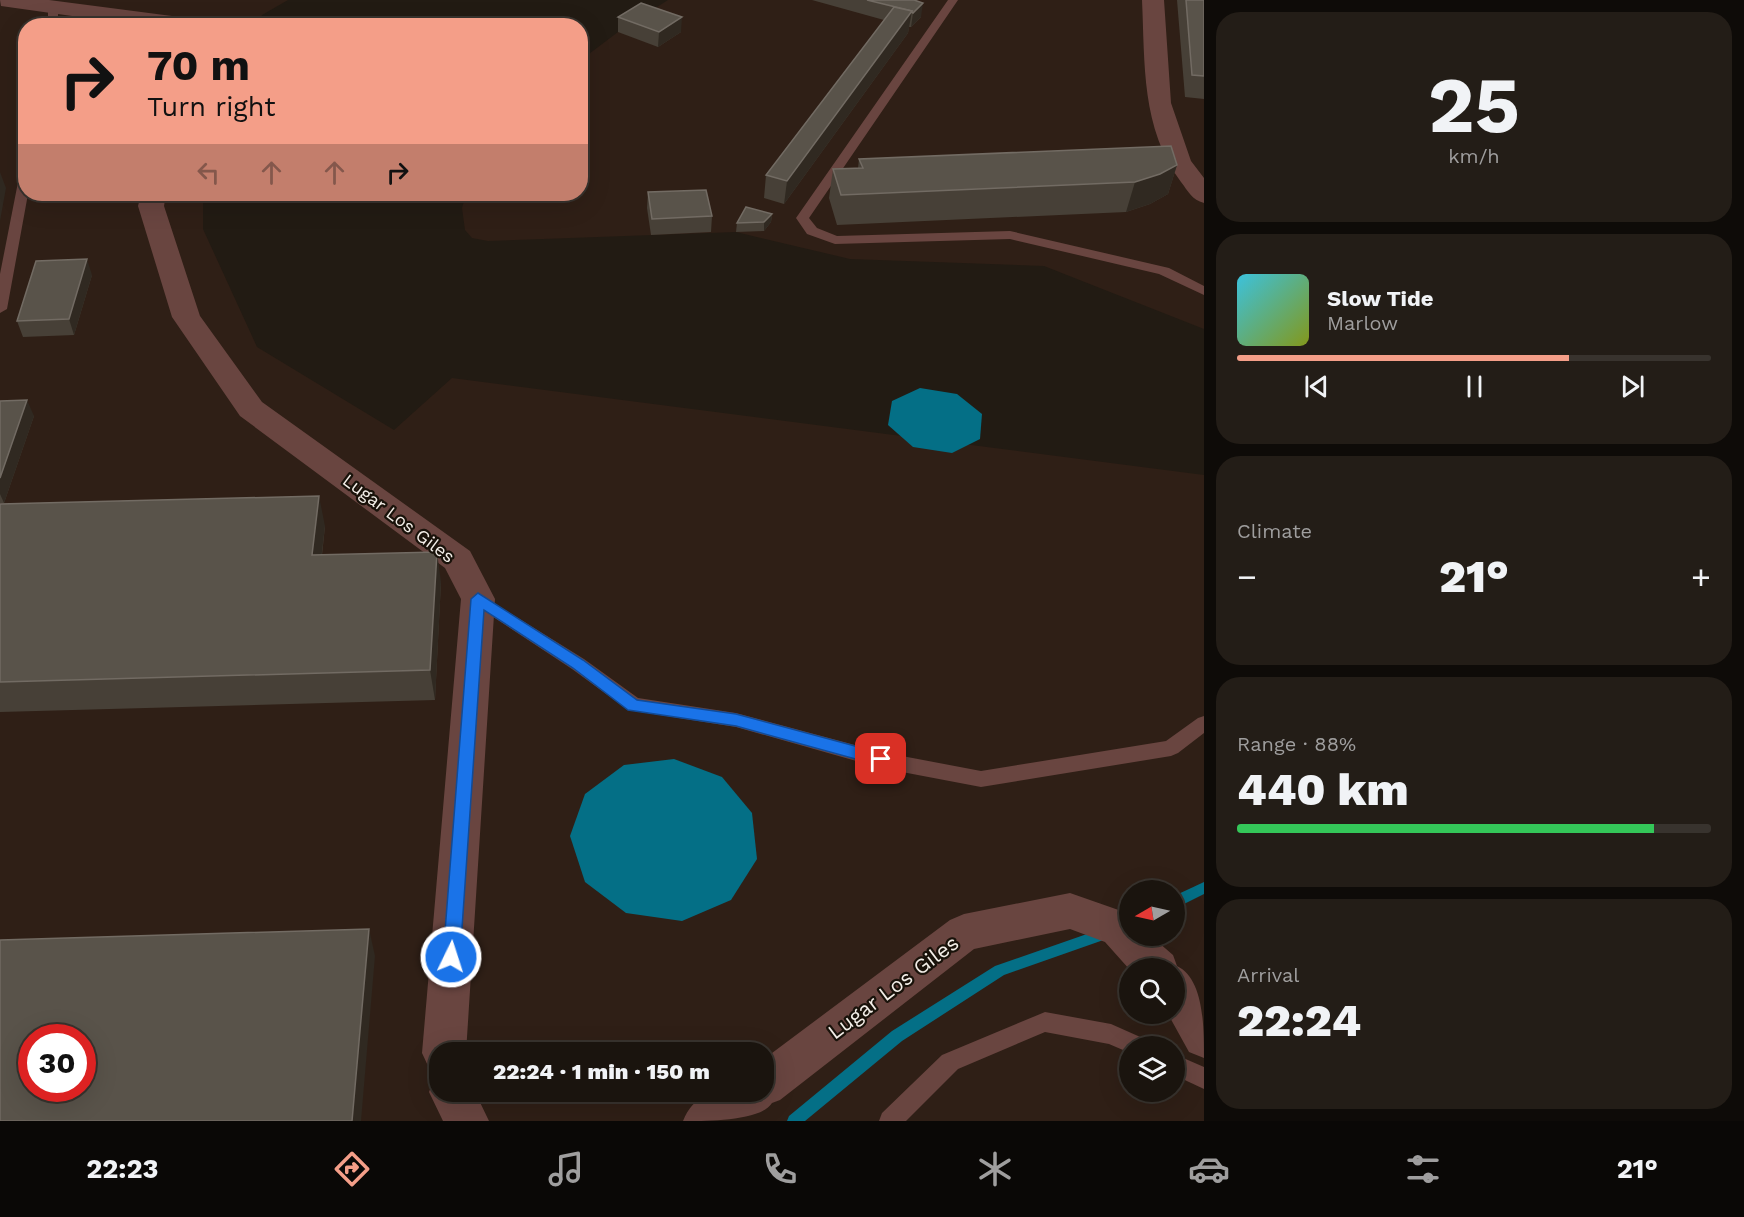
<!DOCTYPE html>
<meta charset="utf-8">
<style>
:root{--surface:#1a140e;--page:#231d17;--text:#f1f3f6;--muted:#9f9e9e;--line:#38332e;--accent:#f49e88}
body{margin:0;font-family:"Work Sans",sans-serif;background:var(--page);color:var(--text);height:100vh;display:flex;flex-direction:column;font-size:22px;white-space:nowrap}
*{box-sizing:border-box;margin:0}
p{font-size:20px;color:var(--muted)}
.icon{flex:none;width:33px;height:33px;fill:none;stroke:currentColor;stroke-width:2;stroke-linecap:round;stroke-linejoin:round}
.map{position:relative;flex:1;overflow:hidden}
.details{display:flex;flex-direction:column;gap:12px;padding:12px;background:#0e0b08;width:540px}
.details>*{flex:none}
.hud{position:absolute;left:18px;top:18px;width:570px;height:183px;border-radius:24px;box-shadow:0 6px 24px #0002,0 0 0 2px var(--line);background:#f49e88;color:#111;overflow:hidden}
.needle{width:39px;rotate:261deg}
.controls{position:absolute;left:1119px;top:880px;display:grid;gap:12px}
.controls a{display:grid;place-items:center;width:66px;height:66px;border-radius:50%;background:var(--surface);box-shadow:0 6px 24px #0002,0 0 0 2px var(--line);font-size:30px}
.speed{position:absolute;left:18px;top:1024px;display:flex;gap:12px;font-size:30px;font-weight:700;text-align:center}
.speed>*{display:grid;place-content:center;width:78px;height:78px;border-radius:50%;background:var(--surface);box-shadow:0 6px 24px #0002,0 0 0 2px var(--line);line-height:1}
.speed .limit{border:9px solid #d22;background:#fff;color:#111}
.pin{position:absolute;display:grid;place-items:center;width:51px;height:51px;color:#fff;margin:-26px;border-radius:12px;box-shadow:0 3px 9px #0006}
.me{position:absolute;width:66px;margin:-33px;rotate:4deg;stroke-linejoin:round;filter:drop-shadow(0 0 4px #0008)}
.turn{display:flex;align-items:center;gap:21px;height:126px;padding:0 30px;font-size:27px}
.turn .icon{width:78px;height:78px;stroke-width:2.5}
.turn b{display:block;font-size:42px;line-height:51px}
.lanes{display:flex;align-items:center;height:57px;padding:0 30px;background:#0003;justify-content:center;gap:30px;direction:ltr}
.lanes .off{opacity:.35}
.big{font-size:45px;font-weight:800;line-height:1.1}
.details .card{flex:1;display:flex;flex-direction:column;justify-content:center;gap:9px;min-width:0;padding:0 21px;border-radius:24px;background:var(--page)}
.details .dial{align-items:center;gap:0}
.dial b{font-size:78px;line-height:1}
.song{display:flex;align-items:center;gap:18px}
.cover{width:72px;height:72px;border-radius:9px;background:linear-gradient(135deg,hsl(190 70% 55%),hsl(70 70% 35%))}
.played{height:6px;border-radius:3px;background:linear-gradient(90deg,var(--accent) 70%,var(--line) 70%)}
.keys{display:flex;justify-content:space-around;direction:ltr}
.heat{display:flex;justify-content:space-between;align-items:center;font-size:33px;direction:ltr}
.charge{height:9px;border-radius:4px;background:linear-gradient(90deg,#34c759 88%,var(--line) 0)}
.trip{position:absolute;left:429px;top:1042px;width:345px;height:60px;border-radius:24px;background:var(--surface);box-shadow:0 6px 24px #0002,0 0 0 2px var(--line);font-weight:800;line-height:60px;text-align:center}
.dock{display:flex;height:96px;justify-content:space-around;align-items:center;background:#0a0806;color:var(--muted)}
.dock .icon{width:42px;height:42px}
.dock .on{color:var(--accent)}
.dock b{font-size:27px;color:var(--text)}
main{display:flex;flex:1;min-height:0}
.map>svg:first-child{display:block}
</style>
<main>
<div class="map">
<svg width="1204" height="1121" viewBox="0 0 1204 1121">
<rect width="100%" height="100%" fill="#221b13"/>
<g fill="#2f1f16" fill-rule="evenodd">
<path d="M0,0h288l-26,15 -4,10 -232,1v168h177v35l54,118 137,83 58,-52 752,97v646h-1204zM1130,891h44v45h-44zM1130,969h44v45h-44zM32,1038h50v51h-50zM1130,1047h44v45h-44zM440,1053h324v39h-324z"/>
<path d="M668,0h536v329l-160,-63 -194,-7 -114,-27 -248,9 -16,-3 -7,-8 -3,-22 4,-14h114l1,-134 37,-28z"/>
</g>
<g fill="#046f86">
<path d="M920,388l37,6 25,20 -2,25 -28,14 -39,-6 -25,-22 4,-24z"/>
<path d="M674,759l48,18 30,36 5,46 -26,41 -49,21 -56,-8 -41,-31 -15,-46 15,-42 39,-29z"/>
</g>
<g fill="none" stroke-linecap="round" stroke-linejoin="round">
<g fill="#046f86" fill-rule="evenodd">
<path d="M1204,882v12l-30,15v-13z"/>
<path d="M1107,927l5,2 2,4 -2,4 -108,38 -102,66 -97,80h-18l2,-5 103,-85 103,-65z"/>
</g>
<g fill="#694540" fill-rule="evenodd">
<path d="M948,0h10l-149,218 8,10 20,8 173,-5 159,37 35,18v9l-45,-21 -149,-35 -175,5 -28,-10 -11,-16z"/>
<path d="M53,4l5,3v19h-10v-19z"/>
<path d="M26,168v26h2l-21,115 -7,4v-39l20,-102z"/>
<path d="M478,593l106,66 54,39 98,15 145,39 100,19 185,-30 32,-23 6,-2v17l-26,20 -7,3 -190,31 -100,-19 -145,-41 -108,-17 -56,-41 -100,-66 -2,-4 2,-4z"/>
<path d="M1045,1012l66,12 36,16 3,7h-20v6l-21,-9 -64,-12 -87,37 -52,52h-27l3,-8 60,-58z"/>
<path d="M1174,1054l30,13v22l-30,-14z"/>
</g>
<g fill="#694540" fill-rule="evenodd">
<path d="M0,0h49l146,19 8,2 2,5h-62l-142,-20z"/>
<path d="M1142,0h22l7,103 20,58 13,17v25c-12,-3 -16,-12 -23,-21 -40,-54 -36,-118 -39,-182z"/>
<path d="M141,194h25l-2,12 36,110 62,86 208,149 25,48 -29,454h-26v19l-11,-4 -7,-15 39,-454 -16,-31 -205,-152 -68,-99 -34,-111z"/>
<path d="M1070,893l60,21v22h21l22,19 4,11c27,13 27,61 27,92l-15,-6 -21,-38h6v-45l-44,1 -25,-28 -35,-13 -96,20 -194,151 -8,3c-11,18 -66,18 -89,18 15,-37 46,-29 81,-29v-33l186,-139 14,-6z"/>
<path d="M440,1075v17h35l14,29h-46l-14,-29 6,-15z"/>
</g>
</g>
<g fill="#474037">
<path d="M812,0h102l7,17 -10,10h-2l-1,6 -124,171 -20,-6 2,-23 118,-155z"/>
<path d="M1177,0h27v99l-19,-2z"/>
<path d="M618,17l63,15 -23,15 -40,-15z"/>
<path d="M859,159l318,6 -9,29 -18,10 -24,8 -289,13 -8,-27 4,-29 25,-1z"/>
<path d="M648,192l64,24 -1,16 -60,3 -4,-27z"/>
<path d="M772,214l-1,8 -7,9 -28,1 1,-9z"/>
<path d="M92,275l-18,60 -51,2 -6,-16z"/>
<path d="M0,401l34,15 -30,87h-4z"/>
<path d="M0,504l325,22 -3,29 119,27 -6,118 -435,12z"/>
</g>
<g fill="#302921">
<path d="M923,3l-2,14 -10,10 2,-14z"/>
<path d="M912,11l-4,22 -124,171 3,-23z"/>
<path d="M682,17l-1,15 -23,15 1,-15z"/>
<path d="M1177,165l-9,29 -18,10 -24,8 9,-30z"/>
<path d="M0,172l6,16 -6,33z"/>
<path d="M772,214l-1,8 -7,9v-9z"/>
<path d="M87,259l5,16 -18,60 -5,-16z"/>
<path d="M27,400l7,16 -30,87 -4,-9v-16z"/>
<path d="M319,496l6,30 -7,60 -6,-31z"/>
<path d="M437,552l4,30 -6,118 -5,-30z"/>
<path d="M369,929l6,27 -14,165h-9z"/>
</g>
<g fill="#59534a" stroke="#726b63" stroke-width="1.5" fill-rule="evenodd">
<path d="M867,0h47l9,3 -10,10 -2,-1 1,-1z"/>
<path d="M1186,0h18v76l-12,-1z"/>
<path d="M641,3l41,14 -23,15 -41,-15z"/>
<path d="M894,7l18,4 -125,170 -21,-6z"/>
<path d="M1171,146l6,19 -17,9 -25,8 -294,13 -8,-26 30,-1 -4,-9z"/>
<path d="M706,190l6,26 -60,3 -4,-27z"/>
<path d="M746,207l26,7 -8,8 -27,1z"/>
<path d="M87,259l-18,60 -52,2 19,-60z"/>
<path d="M27,400l-27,78v-77z"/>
<path d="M319,496l-7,59 125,-3 -7,118 -430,12v-178z"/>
<path d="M369,929l-17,192h-352v-181zM32,1038h50v51h-50z"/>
</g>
<path fill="#1a73e8" stroke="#114b97" stroke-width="1.5" d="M478,593l105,67 54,40 99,14 145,39 5,2 3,4 -3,5 -5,2 -145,-40 -108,-16 -55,-42 -89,-58 -24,347 -3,6 -6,2 -6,-2 -2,-6 28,-358z"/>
<g text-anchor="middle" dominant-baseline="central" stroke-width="4.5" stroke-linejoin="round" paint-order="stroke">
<g font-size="18" fill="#f3eee8" stroke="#19120a">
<text transform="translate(399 518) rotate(37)">Lugar Los Giles</text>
</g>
<g font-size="21" fill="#f3eee8" stroke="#19120a">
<text transform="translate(893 987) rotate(-37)">Lugar Los Giles</text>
</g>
</g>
</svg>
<div class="controls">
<a><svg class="needle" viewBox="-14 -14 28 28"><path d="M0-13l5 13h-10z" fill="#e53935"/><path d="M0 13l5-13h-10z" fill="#9f9e9e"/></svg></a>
<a><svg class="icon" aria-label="search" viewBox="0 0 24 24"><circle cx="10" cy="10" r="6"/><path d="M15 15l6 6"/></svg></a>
<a><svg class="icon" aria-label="layers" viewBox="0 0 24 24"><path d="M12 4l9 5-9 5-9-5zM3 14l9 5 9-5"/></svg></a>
</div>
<div class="speed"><div class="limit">30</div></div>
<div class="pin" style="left:881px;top:759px;background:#d93025"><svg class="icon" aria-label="arrive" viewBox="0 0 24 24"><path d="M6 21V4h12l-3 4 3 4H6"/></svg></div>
<svg class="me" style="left:451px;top:957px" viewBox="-20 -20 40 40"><circle r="17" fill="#1a73e8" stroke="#fff" stroke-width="3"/><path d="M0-11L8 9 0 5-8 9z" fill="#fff"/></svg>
<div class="trip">22:24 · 1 min · 150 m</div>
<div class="hud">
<div class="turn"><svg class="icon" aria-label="right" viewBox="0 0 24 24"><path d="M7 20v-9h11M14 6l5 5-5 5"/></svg><div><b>70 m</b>Turn right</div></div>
<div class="lanes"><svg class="icon off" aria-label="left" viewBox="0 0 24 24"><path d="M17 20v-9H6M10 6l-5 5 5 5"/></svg><svg class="icon off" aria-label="ahead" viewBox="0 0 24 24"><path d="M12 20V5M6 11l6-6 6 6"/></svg><svg class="icon off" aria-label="ahead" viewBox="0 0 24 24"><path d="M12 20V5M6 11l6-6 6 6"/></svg><svg class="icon" aria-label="right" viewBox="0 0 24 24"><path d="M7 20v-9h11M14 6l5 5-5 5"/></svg></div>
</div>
</div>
<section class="details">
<div class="card dial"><b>25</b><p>km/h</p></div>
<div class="card">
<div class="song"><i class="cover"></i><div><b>Slow Tide</b><p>Marlow</p></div></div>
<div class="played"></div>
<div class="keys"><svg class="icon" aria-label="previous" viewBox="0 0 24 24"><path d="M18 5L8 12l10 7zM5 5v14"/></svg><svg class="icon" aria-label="pause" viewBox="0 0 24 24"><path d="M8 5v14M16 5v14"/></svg><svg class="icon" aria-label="next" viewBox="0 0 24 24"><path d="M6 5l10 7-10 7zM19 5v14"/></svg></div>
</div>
<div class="card"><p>Climate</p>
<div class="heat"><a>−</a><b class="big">21°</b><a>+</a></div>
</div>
<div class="card"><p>Range · 88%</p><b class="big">440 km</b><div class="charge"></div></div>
<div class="card"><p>Arrival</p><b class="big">22:24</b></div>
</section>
</main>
<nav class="dock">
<b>22:23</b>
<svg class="icon on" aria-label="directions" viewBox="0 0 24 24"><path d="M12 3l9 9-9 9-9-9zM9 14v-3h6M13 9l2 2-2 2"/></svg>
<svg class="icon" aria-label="music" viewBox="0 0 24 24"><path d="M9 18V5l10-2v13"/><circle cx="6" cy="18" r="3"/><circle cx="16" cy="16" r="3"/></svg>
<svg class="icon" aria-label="phone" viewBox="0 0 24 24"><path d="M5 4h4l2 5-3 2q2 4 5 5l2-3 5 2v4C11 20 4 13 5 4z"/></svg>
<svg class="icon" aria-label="climate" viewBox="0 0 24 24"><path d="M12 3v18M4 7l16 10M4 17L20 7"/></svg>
<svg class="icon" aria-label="car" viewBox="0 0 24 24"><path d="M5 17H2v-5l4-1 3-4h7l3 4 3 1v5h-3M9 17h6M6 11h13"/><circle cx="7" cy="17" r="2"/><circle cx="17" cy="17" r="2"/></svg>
<svg class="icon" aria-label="filters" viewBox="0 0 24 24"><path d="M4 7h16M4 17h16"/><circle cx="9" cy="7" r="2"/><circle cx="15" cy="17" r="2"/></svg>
<b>21°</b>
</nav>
